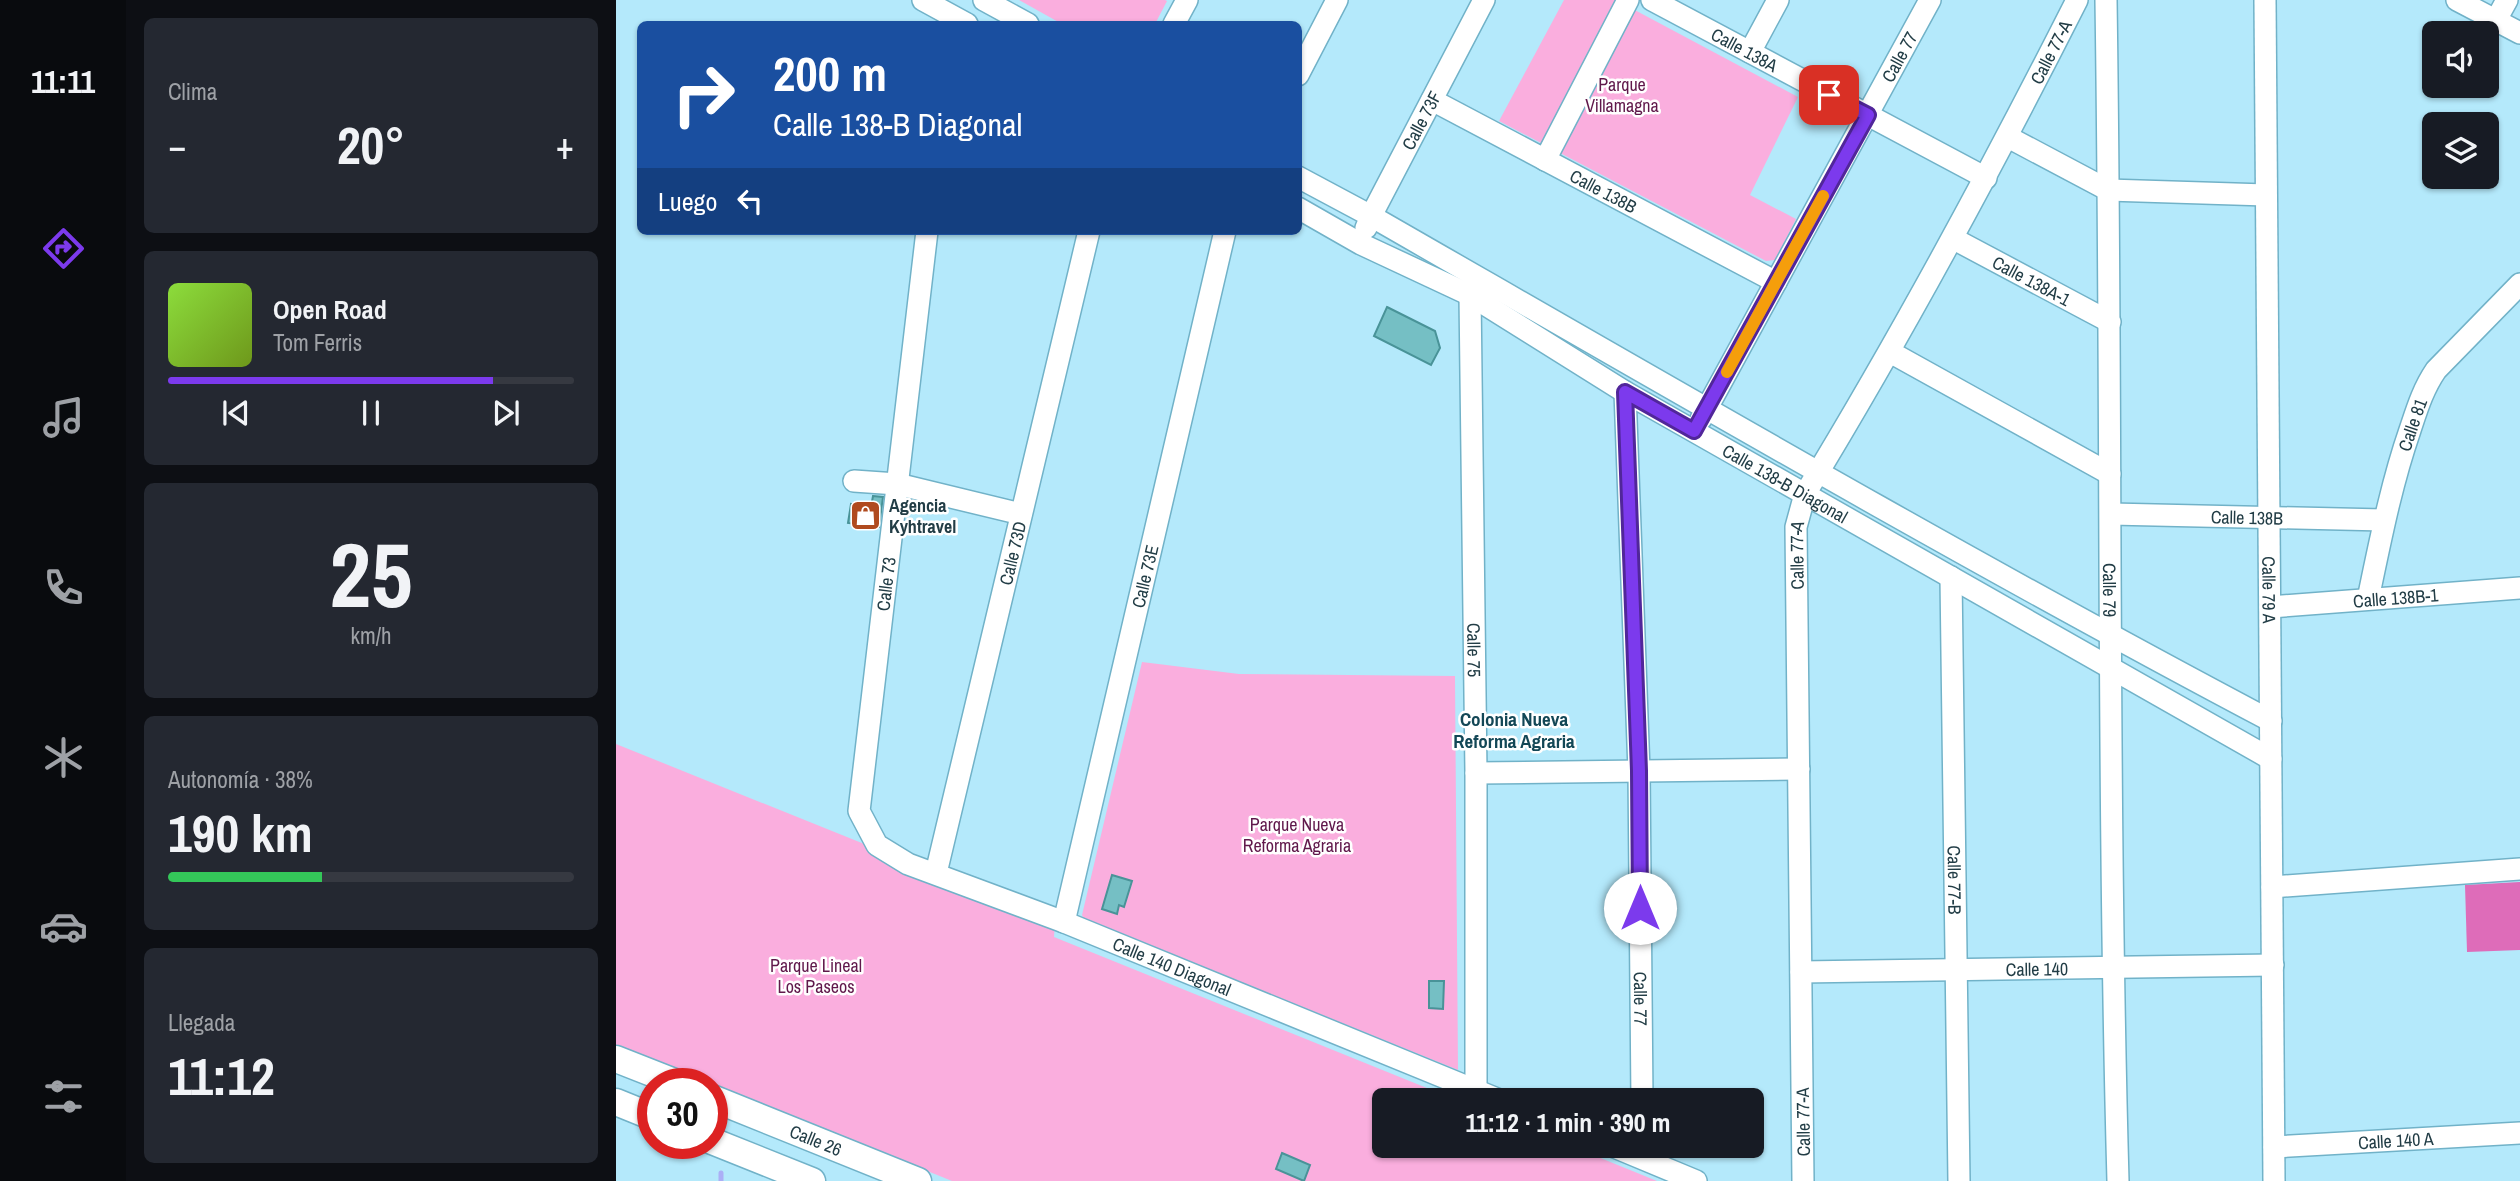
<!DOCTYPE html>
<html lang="es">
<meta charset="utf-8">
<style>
:root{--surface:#171b24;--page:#242831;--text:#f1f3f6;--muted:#9ea1a6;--line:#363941;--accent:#7c3aed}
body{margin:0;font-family:"Archivo Narrow",sans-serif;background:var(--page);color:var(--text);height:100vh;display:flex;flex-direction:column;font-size:26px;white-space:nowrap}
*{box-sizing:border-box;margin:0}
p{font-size:23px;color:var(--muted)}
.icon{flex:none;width:38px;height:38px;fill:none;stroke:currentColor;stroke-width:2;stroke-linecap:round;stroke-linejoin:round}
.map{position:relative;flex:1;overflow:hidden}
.sheet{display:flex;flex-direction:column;gap:18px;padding:18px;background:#0d0f14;width:490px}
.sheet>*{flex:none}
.banner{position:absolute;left:21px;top:21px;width:665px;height:214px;border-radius:10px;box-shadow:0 2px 5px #0004;background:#1a4fa0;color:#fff;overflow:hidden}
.controls{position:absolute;left:1806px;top:21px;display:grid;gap:14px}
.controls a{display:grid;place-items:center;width:77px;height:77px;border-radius:10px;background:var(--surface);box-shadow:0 2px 5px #0004;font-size:35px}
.speed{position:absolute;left:21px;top:1068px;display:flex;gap:14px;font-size:35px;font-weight:700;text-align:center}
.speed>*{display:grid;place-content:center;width:91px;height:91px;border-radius:50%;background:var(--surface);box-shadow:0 2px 5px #0004;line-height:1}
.speed .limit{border:10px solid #d22;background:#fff;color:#111}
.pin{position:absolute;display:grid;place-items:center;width:60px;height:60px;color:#fff;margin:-30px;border-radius:14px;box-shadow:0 4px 10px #0006}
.me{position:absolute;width:77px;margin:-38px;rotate:0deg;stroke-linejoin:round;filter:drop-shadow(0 0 5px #0008)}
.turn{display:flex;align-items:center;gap:24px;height:147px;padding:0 21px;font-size:32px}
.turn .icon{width:91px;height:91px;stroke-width:2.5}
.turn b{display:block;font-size:49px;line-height:60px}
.then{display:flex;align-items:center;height:66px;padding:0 21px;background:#0003;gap:14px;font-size:26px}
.big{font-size:52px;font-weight:800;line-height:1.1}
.sheet .card{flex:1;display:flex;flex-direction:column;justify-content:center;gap:10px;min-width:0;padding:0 24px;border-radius:10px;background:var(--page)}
.sheet .dial{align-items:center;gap:0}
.dial b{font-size:91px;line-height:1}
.song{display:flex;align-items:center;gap:21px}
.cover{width:84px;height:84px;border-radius:10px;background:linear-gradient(135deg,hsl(90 70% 55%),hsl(80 70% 35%))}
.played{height:7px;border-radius:4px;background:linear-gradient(90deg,var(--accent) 80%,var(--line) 80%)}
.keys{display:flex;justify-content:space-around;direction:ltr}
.heat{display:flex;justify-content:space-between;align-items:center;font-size:38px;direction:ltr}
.charge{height:10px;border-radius:5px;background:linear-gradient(90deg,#34c759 38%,var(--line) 0)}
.trip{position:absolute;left:756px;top:1088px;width:392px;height:70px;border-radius:10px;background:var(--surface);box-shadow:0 2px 5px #0004;font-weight:800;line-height:70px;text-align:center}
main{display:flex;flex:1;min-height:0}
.dock{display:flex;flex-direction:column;width:126px;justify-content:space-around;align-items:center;background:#090b0e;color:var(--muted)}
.dock .icon{width:49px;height:49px}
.dock .current{color:var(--accent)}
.dock b{font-size:32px;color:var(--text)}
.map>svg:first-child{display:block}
</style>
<main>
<nav class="dock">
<b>11:11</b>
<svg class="icon current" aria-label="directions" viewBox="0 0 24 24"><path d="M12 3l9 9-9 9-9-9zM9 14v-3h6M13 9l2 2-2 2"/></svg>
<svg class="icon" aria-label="music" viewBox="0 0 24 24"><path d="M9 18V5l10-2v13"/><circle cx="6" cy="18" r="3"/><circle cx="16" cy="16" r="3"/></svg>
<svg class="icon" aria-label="phone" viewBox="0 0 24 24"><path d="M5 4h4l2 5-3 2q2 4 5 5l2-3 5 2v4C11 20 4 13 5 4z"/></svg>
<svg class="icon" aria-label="climate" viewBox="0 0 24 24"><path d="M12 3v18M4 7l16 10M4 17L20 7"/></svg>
<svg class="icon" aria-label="car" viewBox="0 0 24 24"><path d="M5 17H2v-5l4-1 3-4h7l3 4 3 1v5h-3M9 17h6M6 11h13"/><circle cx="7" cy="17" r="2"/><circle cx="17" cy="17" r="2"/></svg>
<svg class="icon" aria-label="filters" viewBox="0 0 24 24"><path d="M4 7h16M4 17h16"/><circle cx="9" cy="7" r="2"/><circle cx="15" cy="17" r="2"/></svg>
</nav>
<section class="sheet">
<div class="card"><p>Clima</p>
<div class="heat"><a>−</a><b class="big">20°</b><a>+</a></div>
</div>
<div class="card">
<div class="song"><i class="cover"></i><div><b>Open Road</b><p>Tom Ferris</p></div></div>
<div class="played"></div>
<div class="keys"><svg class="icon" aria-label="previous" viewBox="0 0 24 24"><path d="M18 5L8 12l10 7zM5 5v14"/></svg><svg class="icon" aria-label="pause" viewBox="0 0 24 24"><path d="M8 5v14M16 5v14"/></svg><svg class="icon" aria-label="next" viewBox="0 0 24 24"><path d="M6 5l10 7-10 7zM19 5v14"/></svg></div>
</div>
<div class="card dial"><b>25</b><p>km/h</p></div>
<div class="card"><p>Autonomía · 38%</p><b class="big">190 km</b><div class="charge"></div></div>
<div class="card"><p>Llegada</p><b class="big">11:12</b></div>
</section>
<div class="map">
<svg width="1904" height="1181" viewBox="0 0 1904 1181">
<rect width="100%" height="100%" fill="#b4e9fb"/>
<g fill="#faaede">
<path d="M403,0h146l2,1 -12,23h-93z"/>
<path d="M948,0h52l182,97 -48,98 46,24 -21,41 -9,1 -267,-140z"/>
<path d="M526,662l97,12 216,2 3,394 -374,-151 -2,-4z"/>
<path d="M0,744l439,177 -1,16 405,164h-75v45h187l86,35h-705l-336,-136z"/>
</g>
<path fill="#de6cb9" d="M1904,882v68l-53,2 -2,-67z"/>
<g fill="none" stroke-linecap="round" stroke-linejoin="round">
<path stroke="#abaff6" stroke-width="5" d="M105,1181v-8"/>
</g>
<g fill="#75bfc4" stroke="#499398" stroke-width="2">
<path d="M771,307l48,24 5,17 -9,17 -57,-29z"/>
<path d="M257,496l10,1 -4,30 -31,-4 3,-19 20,3z"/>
<path d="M496,875l20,6 -8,26 -5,-2 -2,9 -15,-5z"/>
<path d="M813,981h15l-1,28 -14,-1z"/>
<path d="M666,1153l28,12 -6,16 -28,-12z"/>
</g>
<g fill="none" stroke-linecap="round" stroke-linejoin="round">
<defs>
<g id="minor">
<path d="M307,0l44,24"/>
<path d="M368,0l44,24"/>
<path id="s1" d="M1036,0l334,178"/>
<path id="s2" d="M1490,0c6,394 1,787 12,1181"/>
<path id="s3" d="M1649,0l9,1181"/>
<path d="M1841,0l63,33"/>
<path d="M1880,20l11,-20"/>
<path d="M558,24l13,-24"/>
<path d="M1134,52l28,-52"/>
<path d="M682,75l39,-75"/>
<path id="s4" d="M816,100l344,182"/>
<path d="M1392,137l100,53 158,5"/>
<path d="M929,160l83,-160"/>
<path d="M682,177l73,39c298,171 595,344 900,505"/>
<path id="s5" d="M682,208l63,36 109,51 155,97 646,367"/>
<path id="s6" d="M750,228l5,-12 113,-216"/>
<path id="s7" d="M311,231l-68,580 18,34 31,19 156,58 438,179"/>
<path id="s8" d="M1338,239l156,83"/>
<path id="s9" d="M854,295l6,478v317"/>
<path d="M1274,352l220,122"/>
<path id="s10" d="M1009,392l14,379 3,330"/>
<path id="s11" d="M1085,419l229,-419"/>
<path d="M238,481l43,3 124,30"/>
<path id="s12" d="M1495,514l273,6"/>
<path id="s13" d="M1335,577l8,604"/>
<path id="s14" d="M1752,599c12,-57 23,-114 42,-169 7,-21 13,-41 26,-60l84,-86"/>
<path id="s15" d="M1654,607l250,-19"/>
<path d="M860,773l323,-4"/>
<path id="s16" d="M320,873l153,-642"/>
<path d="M1656,887l248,-18"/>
<path id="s17" d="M448,922l161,-691"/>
<path id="s18" d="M1185,972l472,-7"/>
<path d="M996,1146l84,35"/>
<path id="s19" d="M1658,1147l246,-14"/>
<path id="s20" d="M1187,1181l-7,-654 9,-33c98,-161 187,-326 272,-494"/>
</g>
<g id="major">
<path d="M0,1059l61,24"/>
<path id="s21" d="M96,1098l206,83"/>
<path d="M0,1102l37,15"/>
<path d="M96,1141l100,40"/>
</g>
</defs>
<use href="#minor" stroke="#71b2c8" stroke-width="24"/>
<use href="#major" stroke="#71b2c8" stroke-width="29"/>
<use href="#minor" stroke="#fff" stroke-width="21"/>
<use href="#major" stroke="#fff" stroke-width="26"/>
</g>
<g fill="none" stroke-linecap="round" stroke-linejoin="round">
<defs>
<path id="route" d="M1024,908l-1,-137 -14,-379 69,39 174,-316 -39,-20"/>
</defs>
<use href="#route" stroke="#51269a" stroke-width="18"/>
<use href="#route" stroke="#7c3aed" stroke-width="12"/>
<path stroke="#f59e0b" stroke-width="12" d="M1111,372l96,-176"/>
</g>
<defs>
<symbol id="shop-square" viewBox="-11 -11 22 22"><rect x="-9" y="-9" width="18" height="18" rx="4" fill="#b04a1e" stroke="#fff"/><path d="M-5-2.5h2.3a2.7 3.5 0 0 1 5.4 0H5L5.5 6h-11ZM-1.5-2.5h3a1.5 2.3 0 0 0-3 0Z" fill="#fff"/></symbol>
</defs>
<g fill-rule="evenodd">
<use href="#shop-square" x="232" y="498" width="35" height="35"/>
</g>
<g text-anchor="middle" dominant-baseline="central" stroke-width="5" stroke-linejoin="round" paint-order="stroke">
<g font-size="18" fill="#223d46" stroke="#fff">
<text stroke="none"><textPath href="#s1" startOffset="105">Calle 138A</textPath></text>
<text stroke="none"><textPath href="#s20" startOffset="1194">Calle 77-A</textPath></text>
<text stroke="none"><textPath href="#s11" startOffset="413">Calle 77</textPath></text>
<text stroke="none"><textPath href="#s6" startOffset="121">Calle 73F</textPath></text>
<text stroke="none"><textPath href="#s4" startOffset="194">Calle 138B</textPath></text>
<text stroke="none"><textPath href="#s8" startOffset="88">Calle 138A-1</textPath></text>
<text stroke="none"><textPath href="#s14" startOffset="180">Calle 81</textPath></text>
<text stroke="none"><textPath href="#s5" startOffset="560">Calle 138-B Diagonal</textPath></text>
<text stroke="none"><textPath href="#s12" startOffset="136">Calle 138B</textPath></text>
<text stroke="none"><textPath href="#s16" startOffset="329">Calle 73D</textPath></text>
<text stroke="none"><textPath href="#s20" startOffset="626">Calle 77-A</textPath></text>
<text stroke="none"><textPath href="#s17" startOffset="355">Calle 73E</textPath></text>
<text transform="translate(270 584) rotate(-83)">Calle 73</text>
<text stroke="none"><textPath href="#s3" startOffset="590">Calle 79 A</textPath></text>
<text stroke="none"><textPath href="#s2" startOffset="590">Calle 79</textPath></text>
<text stroke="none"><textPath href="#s15" startOffset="126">Calle 138B-1</textPath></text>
<text stroke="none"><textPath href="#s9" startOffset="355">Calle 75</textPath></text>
<text stroke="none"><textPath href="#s13" startOffset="303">Calle 77-B</textPath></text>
<text stroke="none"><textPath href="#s7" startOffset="942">Calle 140 Diagonal</textPath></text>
<text stroke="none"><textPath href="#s18" startOffset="236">Calle 140</textPath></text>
<text stroke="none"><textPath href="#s10" startOffset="607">Calle 77</textPath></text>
<text transform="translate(1187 1122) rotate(-91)">Calle 77-A</text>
<text stroke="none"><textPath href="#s21" startOffset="112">Calle 26</textPath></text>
<text stroke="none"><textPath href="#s19" startOffset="122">Calle 140 A</textPath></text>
</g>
<g font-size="18" fill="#60184b" stroke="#fff">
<text x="1006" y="84">Parque<tspan x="1006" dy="21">Villamagna</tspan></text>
<text x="681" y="824">Parque Nueva<tspan x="681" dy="21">Reforma Agraria</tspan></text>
<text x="200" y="965">Parque Lineal<tspan x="200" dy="21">Los Paseos</tspan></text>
</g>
<g font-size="18" font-weight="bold" fill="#223d46" stroke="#fff" text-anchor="start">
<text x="273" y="505">Agencia<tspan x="273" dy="21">Kyhtravel</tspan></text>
</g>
<g font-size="19" font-weight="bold" fill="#134756" stroke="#fff">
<text x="898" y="719">Colonia Nueva<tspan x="898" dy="22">Reforma Agraria</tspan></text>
</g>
</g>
</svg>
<div class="controls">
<a><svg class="icon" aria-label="sound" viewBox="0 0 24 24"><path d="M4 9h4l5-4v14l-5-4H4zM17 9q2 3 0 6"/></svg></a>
<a><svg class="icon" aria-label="layers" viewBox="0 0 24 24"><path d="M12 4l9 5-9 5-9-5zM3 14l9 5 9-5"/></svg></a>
</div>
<div class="speed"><div class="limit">30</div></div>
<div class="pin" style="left:1213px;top:95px;background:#d93025"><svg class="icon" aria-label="arrive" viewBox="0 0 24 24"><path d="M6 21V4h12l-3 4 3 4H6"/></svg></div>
<svg class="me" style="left:1024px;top:908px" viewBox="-20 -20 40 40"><circle r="19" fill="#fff"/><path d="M0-13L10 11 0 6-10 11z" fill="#7c3aed"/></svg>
<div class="trip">11:12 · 1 min · 390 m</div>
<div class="banner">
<div class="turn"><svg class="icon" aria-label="right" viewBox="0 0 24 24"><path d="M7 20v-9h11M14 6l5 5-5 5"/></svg><div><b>200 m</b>Calle 138-B Diagonal</div></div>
<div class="then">Luego<svg class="icon" aria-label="left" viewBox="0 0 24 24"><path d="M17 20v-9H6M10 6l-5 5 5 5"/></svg></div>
</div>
</div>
</main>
